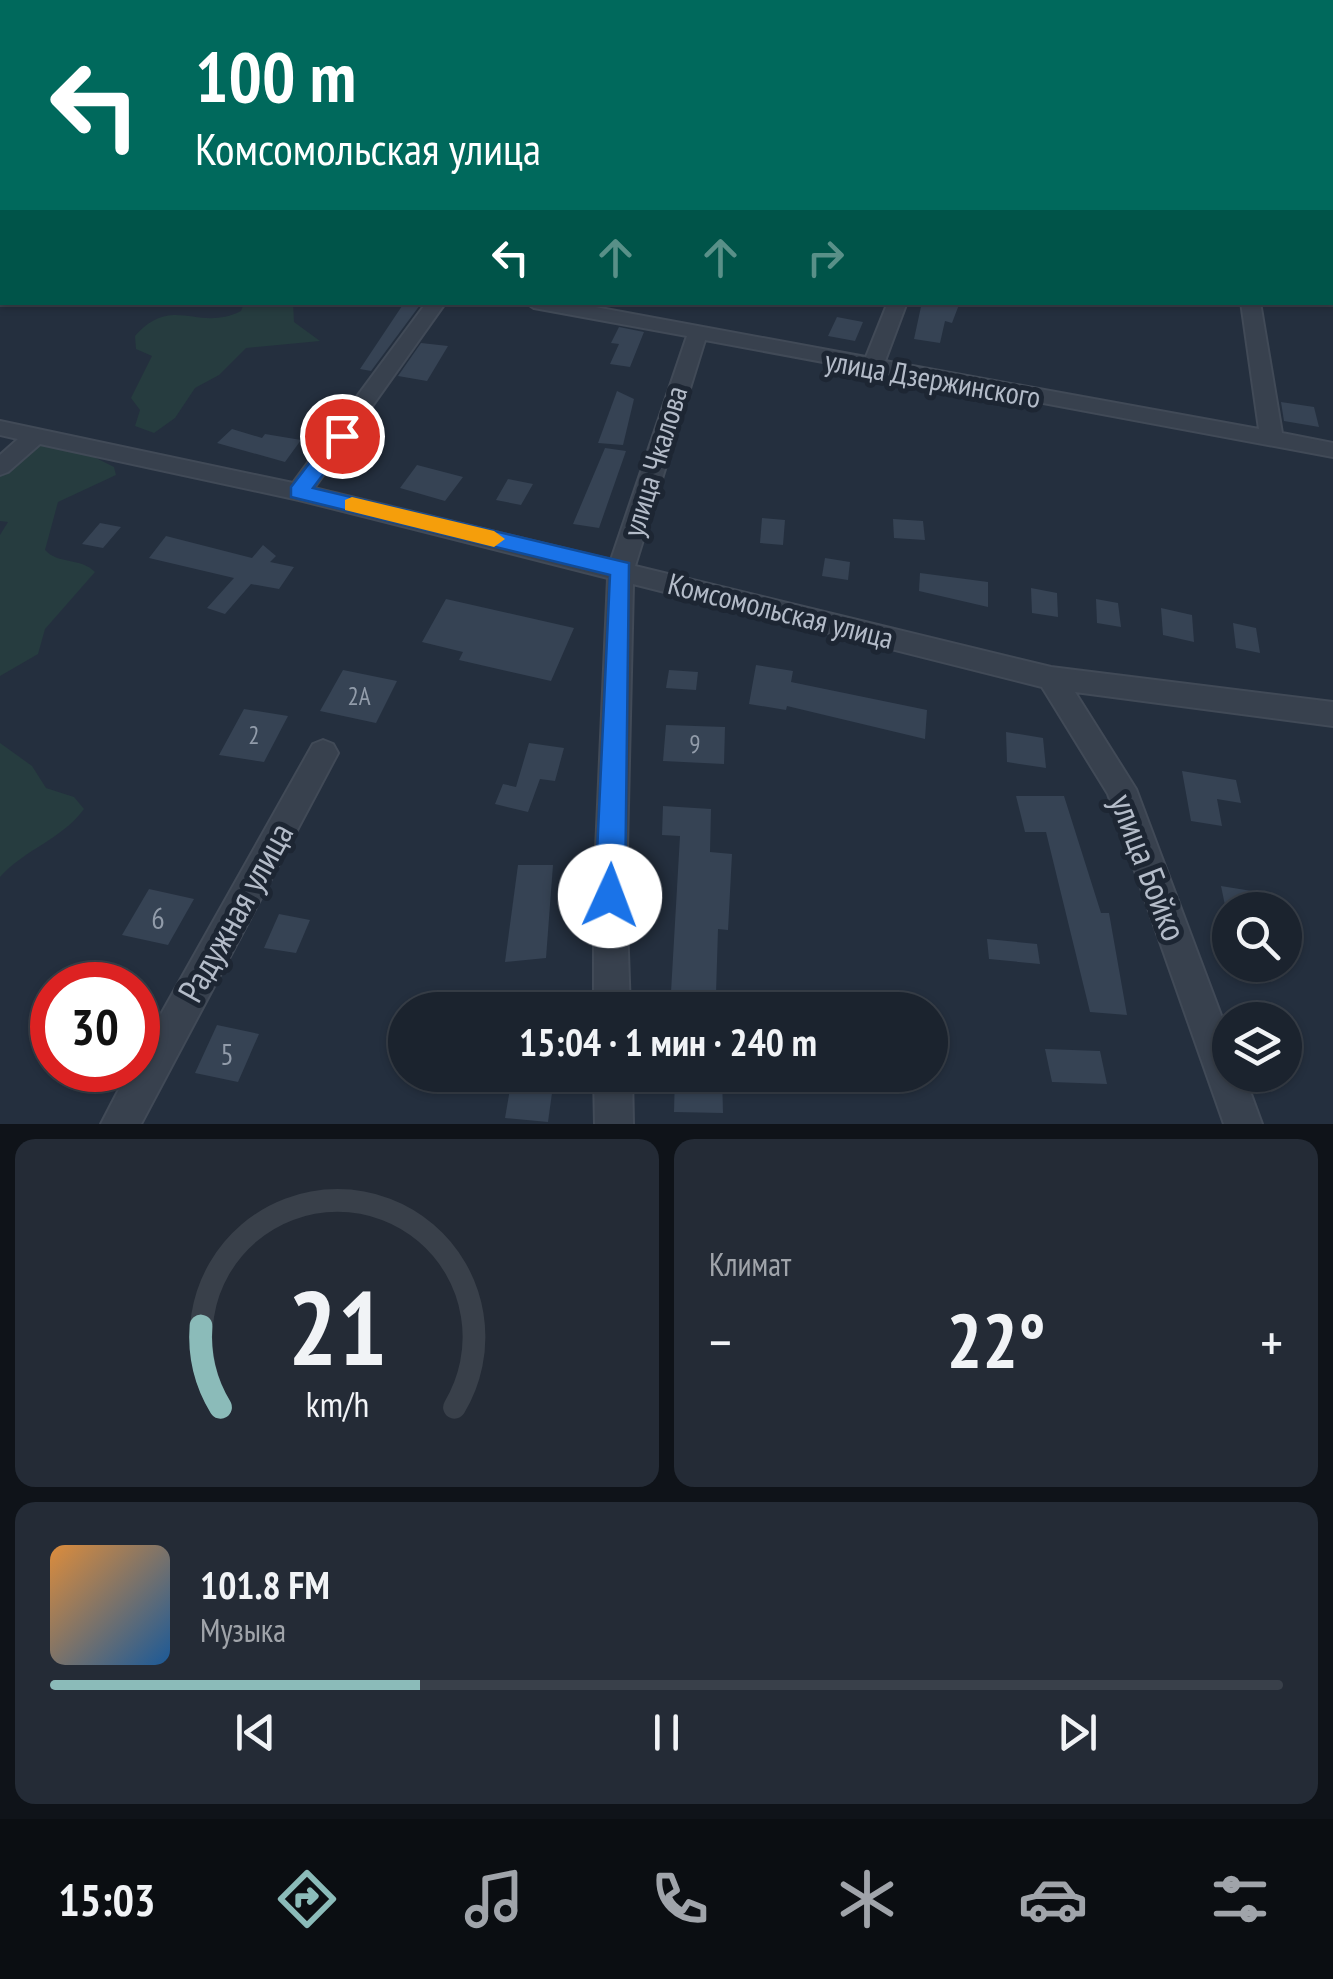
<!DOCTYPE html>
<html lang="ru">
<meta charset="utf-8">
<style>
:root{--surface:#1b232e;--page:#242b36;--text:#f1f3f6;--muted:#a0a4aa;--line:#39404a;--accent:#8bbbb9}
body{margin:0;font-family:"PT Sans Narrow",sans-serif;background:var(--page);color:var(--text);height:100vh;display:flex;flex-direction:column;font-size:38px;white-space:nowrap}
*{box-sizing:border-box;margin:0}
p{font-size:32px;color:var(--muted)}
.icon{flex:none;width:55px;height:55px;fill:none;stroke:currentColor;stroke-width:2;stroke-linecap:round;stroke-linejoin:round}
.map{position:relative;height:1124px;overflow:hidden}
.details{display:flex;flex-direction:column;gap:15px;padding:15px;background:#0f1319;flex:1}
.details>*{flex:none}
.guide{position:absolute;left:0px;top:0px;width:1335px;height:305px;box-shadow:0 2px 8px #0004,0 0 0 2px var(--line);background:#00695c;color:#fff;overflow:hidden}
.controls{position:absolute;left:1212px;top:892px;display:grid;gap:20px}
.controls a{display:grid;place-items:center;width:90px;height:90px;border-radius:50%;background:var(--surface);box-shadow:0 2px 8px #0004,0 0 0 2px var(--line);font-size:50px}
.speed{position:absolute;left:30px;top:962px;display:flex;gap:20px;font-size:50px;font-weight:700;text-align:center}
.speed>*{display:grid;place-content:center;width:130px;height:130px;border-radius:50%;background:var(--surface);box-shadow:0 2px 8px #0004,0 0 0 2px var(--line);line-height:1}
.speed .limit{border:15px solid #d22;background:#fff;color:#111}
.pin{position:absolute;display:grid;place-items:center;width:85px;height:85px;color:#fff;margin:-42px;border:5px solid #fff;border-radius:50%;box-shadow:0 2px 10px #0007}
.me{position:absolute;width:110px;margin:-55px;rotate:2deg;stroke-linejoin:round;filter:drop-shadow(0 0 8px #0008)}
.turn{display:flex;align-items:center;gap:35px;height:210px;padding:0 30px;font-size:45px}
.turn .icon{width:130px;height:130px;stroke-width:2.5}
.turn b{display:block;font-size:70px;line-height:85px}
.lanes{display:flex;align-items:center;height:95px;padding:0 30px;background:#0003;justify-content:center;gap:50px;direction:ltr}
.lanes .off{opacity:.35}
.big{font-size:75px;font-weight:800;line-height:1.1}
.details .card{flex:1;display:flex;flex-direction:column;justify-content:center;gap:15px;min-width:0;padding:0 35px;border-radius:20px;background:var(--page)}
.details .dial{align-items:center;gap:0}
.dial svg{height:260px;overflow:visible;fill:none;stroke:var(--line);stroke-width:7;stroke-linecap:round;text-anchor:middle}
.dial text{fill:var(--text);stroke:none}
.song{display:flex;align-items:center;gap:30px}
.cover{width:120px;height:120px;border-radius:15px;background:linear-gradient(135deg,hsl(30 70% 55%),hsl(210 70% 35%))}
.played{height:10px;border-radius:5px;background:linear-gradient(90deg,var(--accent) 30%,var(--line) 30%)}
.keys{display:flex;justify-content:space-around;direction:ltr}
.heat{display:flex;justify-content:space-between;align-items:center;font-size:55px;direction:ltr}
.details .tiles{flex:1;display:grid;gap:15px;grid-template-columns:1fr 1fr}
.card:last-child{grid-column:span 2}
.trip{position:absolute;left:388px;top:992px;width:560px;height:100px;border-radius:50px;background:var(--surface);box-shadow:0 2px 8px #0004,0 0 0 2px var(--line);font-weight:800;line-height:100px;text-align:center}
.dock{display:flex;height:160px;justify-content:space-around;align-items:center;background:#0b0e12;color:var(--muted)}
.dock .icon{width:70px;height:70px}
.dock .selected{color:var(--accent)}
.dock b{font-size:45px;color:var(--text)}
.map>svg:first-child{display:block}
</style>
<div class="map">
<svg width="1333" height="1124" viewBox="0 0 1333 1124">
<rect width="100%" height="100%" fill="#242f3e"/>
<g fill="#263c3f">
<path d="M244,303h49l1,19 26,19 -74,7 -27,27 -24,13 -20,30 -21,15 -19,-7 5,-16 -9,-12 21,-42 -16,-7 -1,-13c38,-43 62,-3 106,-25z"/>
<path d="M41,445l45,8 28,14 2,8 -58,27 -13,48c14,15 35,7 50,22l-50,57 -7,25 -38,22v-141l8,-13 -8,-1v-44l28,-27z"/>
<path d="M0,743l32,23 14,22 28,9 10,12c-23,31 -59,40 -84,68z"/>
</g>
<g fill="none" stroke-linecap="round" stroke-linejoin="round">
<g fill="#17263c" fill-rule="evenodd">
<path d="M165,0h24l1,2h-24z"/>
<rect x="1332" y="92" width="1" height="14"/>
</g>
</g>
<g fill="#364354">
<path d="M922,302h38l-8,21 -7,-2 -5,22 -26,-4z"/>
<path d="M404,303l16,2 -49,66 -11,-2z"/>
<path d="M837,317l26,5 -8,19 -27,-5z"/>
<path d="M619,327l25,5 -14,35 -20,-3 9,-20 -8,-1z"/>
<path d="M421,343l27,3 -21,35 -29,-5z"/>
<path d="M617,391l17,8 -11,46 -25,-2z"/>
<path d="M1281,402l33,5 5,20 -35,-6z"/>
<path d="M232,429l30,9 3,-4 36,6 -16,22 -68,-19z"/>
<path d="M605,448l21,3 -27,77 -26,-4z"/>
<path d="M417,465l46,12 -18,24 -45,-13z"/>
<path d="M508,479l25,5 -12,21 -25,-5z"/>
<path d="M762,518l23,2 -2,25 -23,-2z"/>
<path d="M893,519l30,2 2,19 -31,-2z"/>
<path d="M100,523l21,4 -18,21 -21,-4z"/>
<path d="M166,536l86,22 11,-13 13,11 -6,6 24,5 -15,22 -28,-5 -26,30 -18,-6 27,-30 -85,-20z"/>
<path d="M825,558l25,4 -2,18 -26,-4z"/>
<path d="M920,573l68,9v25l-69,-16z"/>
<path d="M1031,588l26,5 1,24 -26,-4z"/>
<path d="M446,599l128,29 -23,53 -92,-21 4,-8 -41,-10z"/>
<path d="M1096,599l22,4 3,24 -24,-4z"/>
<path d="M1161,608l31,7 2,27 -31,-7z"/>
<path d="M1233,623l23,5 4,25 -24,-5z"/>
<path d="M756,665l37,6 -2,11 136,28 -2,29 -138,-33 -1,4 -37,-6z"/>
<path d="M343,670l54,11 -21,42 -56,-12z"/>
<path d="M669,670l29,2 -2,18 -30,-2z"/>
<path d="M244,709l44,7 -24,46 -45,-7z"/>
<path d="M666,725l59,2 -1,37 -61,-3z"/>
<path d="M1006,732l37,6 3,30 -39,-6z"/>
<path d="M529,743l35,5 -9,33 -15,-2 -12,33 -33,-8 8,-20 13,3z"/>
<path d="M1182,771l54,9 5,23 -24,-4 5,27 -31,-5z"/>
<path d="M1016,796h48l37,117h8l18,102 -37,-3 -44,-180h-21z"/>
<path d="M663,806l48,3 -1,43 22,2 -4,76 -10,-1 -2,65 -45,-2 9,-156 -18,-1z"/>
<path d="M518,865h35l-7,93 -41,4z"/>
<path d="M1221,886l43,7 4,17h-42z"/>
<path d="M149,889l45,10 -26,46 -46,-10z"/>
<path d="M279,914l31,6 -14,33 -32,-5z"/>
<path d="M987,939l50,5 3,20 -51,-5z"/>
<path d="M217,1025l42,9 -21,48 -43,-9z"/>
<path d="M1045,1049l55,2 7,33 -55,-2z"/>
<path d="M675,1075l47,1 1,37 -49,-1z"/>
<path d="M510,1089l42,4 -4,29 -43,-4z"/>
</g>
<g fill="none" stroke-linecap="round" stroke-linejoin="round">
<defs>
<g id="minor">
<path d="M304,0h23l1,2h-22z"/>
<path d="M995,0l1,2 -18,-1 1,-1z"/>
<path d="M1008,0h18l1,2h-17z"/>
<rect x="0" y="21" width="2" height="8"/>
<rect x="1332" y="48" width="1" height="8"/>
<rect x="1332" y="275" width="1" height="12"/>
<path d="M427,302h19l-132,186 297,72 76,-224 -153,-28 -9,-6h43l298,55 22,-55h19l-22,59 374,68 -18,-127h19l22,131 51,10v14l-628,-117 -70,226 416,101 282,35v24l-258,-34 61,97 94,250v36h14l18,49h-38l-116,-330 -66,-107 -409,-103 -7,311 4,115h-36v-115l14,-317 -309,-78 -259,-56 -32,28 -8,3v-20l18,-16 -18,-4v-14l293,62z"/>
<path d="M323,740l10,4 5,9 -197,371h-40l28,-54h9v-15l175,-311z"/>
<path d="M594,1075h38l1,49h-38z"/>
</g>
</defs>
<use href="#minor" stroke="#414a57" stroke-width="4"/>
<use href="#minor" fill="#38414e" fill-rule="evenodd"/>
</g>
<path fill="#1a73e8" stroke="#114b97" stroke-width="2.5" d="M342,430l10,6 -39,52 316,75 -4,333 -4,10 -11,4 -11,-4 -4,-10 15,-321 -319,-78v-10l43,-56z"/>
<path fill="#f59e0b" d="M352,497l142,34 11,8 -11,8 -149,-37v-10z"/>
<g text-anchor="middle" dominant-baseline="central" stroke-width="10" stroke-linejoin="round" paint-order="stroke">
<g font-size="25" fill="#929caa">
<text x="359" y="696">2А</text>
<text x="254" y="735">2</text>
<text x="695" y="744">9</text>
</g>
<g font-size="30" fill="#b4bcc9" stroke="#1d2633">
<text transform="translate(933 378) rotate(10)">улица Дзержинского</text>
<text transform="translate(654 461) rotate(-73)">улица Чкалова</text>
<text transform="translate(781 610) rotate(14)">Комсомольская улица</text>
</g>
<g font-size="30" fill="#929caa">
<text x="158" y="917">6</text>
<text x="227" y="1053">5</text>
</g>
<g font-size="35" fill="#b4bcc9" stroke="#1d2633">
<text transform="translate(1149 867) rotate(69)">улица Бойко</text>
<text transform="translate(235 912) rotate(-61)">Радужная улица</text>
</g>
</g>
</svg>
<div class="controls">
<a><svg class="icon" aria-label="search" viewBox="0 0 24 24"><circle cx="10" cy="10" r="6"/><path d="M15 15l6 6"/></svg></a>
<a><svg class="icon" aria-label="layers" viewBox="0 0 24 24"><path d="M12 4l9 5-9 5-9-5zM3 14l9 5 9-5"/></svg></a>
</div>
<div class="speed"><div class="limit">30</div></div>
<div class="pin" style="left:342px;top:436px;background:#d93025"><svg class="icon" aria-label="arrive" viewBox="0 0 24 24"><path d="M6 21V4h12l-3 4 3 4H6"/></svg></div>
<svg class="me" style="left:610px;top:896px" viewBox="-20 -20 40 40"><circle r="19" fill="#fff"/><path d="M0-13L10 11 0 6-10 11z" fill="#1a73e8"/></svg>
<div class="trip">15:04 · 1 мин · 240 m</div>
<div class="guide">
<div class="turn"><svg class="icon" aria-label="left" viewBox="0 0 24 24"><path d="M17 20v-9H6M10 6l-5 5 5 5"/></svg><div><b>100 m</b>Комсомольская улица</div></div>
<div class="lanes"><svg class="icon" aria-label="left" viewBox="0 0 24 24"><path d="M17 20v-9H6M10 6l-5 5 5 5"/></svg><svg class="icon off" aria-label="ahead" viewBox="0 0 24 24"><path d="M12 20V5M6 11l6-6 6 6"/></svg><svg class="icon off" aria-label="ahead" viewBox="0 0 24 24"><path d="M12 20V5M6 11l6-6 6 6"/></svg><svg class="icon off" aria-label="right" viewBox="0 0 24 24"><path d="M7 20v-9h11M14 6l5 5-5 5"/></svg></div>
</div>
</div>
<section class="details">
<div class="tiles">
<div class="card dial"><svg viewBox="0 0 100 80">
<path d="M14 69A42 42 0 1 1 86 69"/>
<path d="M14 69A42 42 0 0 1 8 44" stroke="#8bbbb9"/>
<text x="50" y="56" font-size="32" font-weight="700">21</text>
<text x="50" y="72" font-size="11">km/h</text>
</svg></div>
<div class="card"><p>Климат</p>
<div class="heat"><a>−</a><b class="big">22°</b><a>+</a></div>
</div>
<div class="card">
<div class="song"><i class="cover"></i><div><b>101.8 FM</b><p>Музыка</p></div></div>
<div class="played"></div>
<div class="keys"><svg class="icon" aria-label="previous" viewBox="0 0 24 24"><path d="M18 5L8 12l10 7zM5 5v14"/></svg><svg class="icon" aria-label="pause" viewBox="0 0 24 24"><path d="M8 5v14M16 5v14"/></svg><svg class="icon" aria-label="next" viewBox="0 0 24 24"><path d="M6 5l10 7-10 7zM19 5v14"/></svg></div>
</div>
</div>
</section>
<nav class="dock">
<b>15:03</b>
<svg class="icon selected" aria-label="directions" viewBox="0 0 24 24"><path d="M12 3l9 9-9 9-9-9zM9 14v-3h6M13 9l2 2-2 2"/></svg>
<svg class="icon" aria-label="music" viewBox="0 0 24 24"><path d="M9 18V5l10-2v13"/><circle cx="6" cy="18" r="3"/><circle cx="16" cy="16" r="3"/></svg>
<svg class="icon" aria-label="phone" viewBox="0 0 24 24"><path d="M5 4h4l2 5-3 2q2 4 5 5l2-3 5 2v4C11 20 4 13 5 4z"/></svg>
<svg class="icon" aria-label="climate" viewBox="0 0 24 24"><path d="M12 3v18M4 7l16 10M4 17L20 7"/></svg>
<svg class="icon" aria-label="car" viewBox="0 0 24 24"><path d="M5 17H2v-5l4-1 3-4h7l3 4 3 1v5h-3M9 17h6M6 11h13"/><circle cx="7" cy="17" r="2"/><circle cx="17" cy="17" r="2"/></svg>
<svg class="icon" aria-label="filters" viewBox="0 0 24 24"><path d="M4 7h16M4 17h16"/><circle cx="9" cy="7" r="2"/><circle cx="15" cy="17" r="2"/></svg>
</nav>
